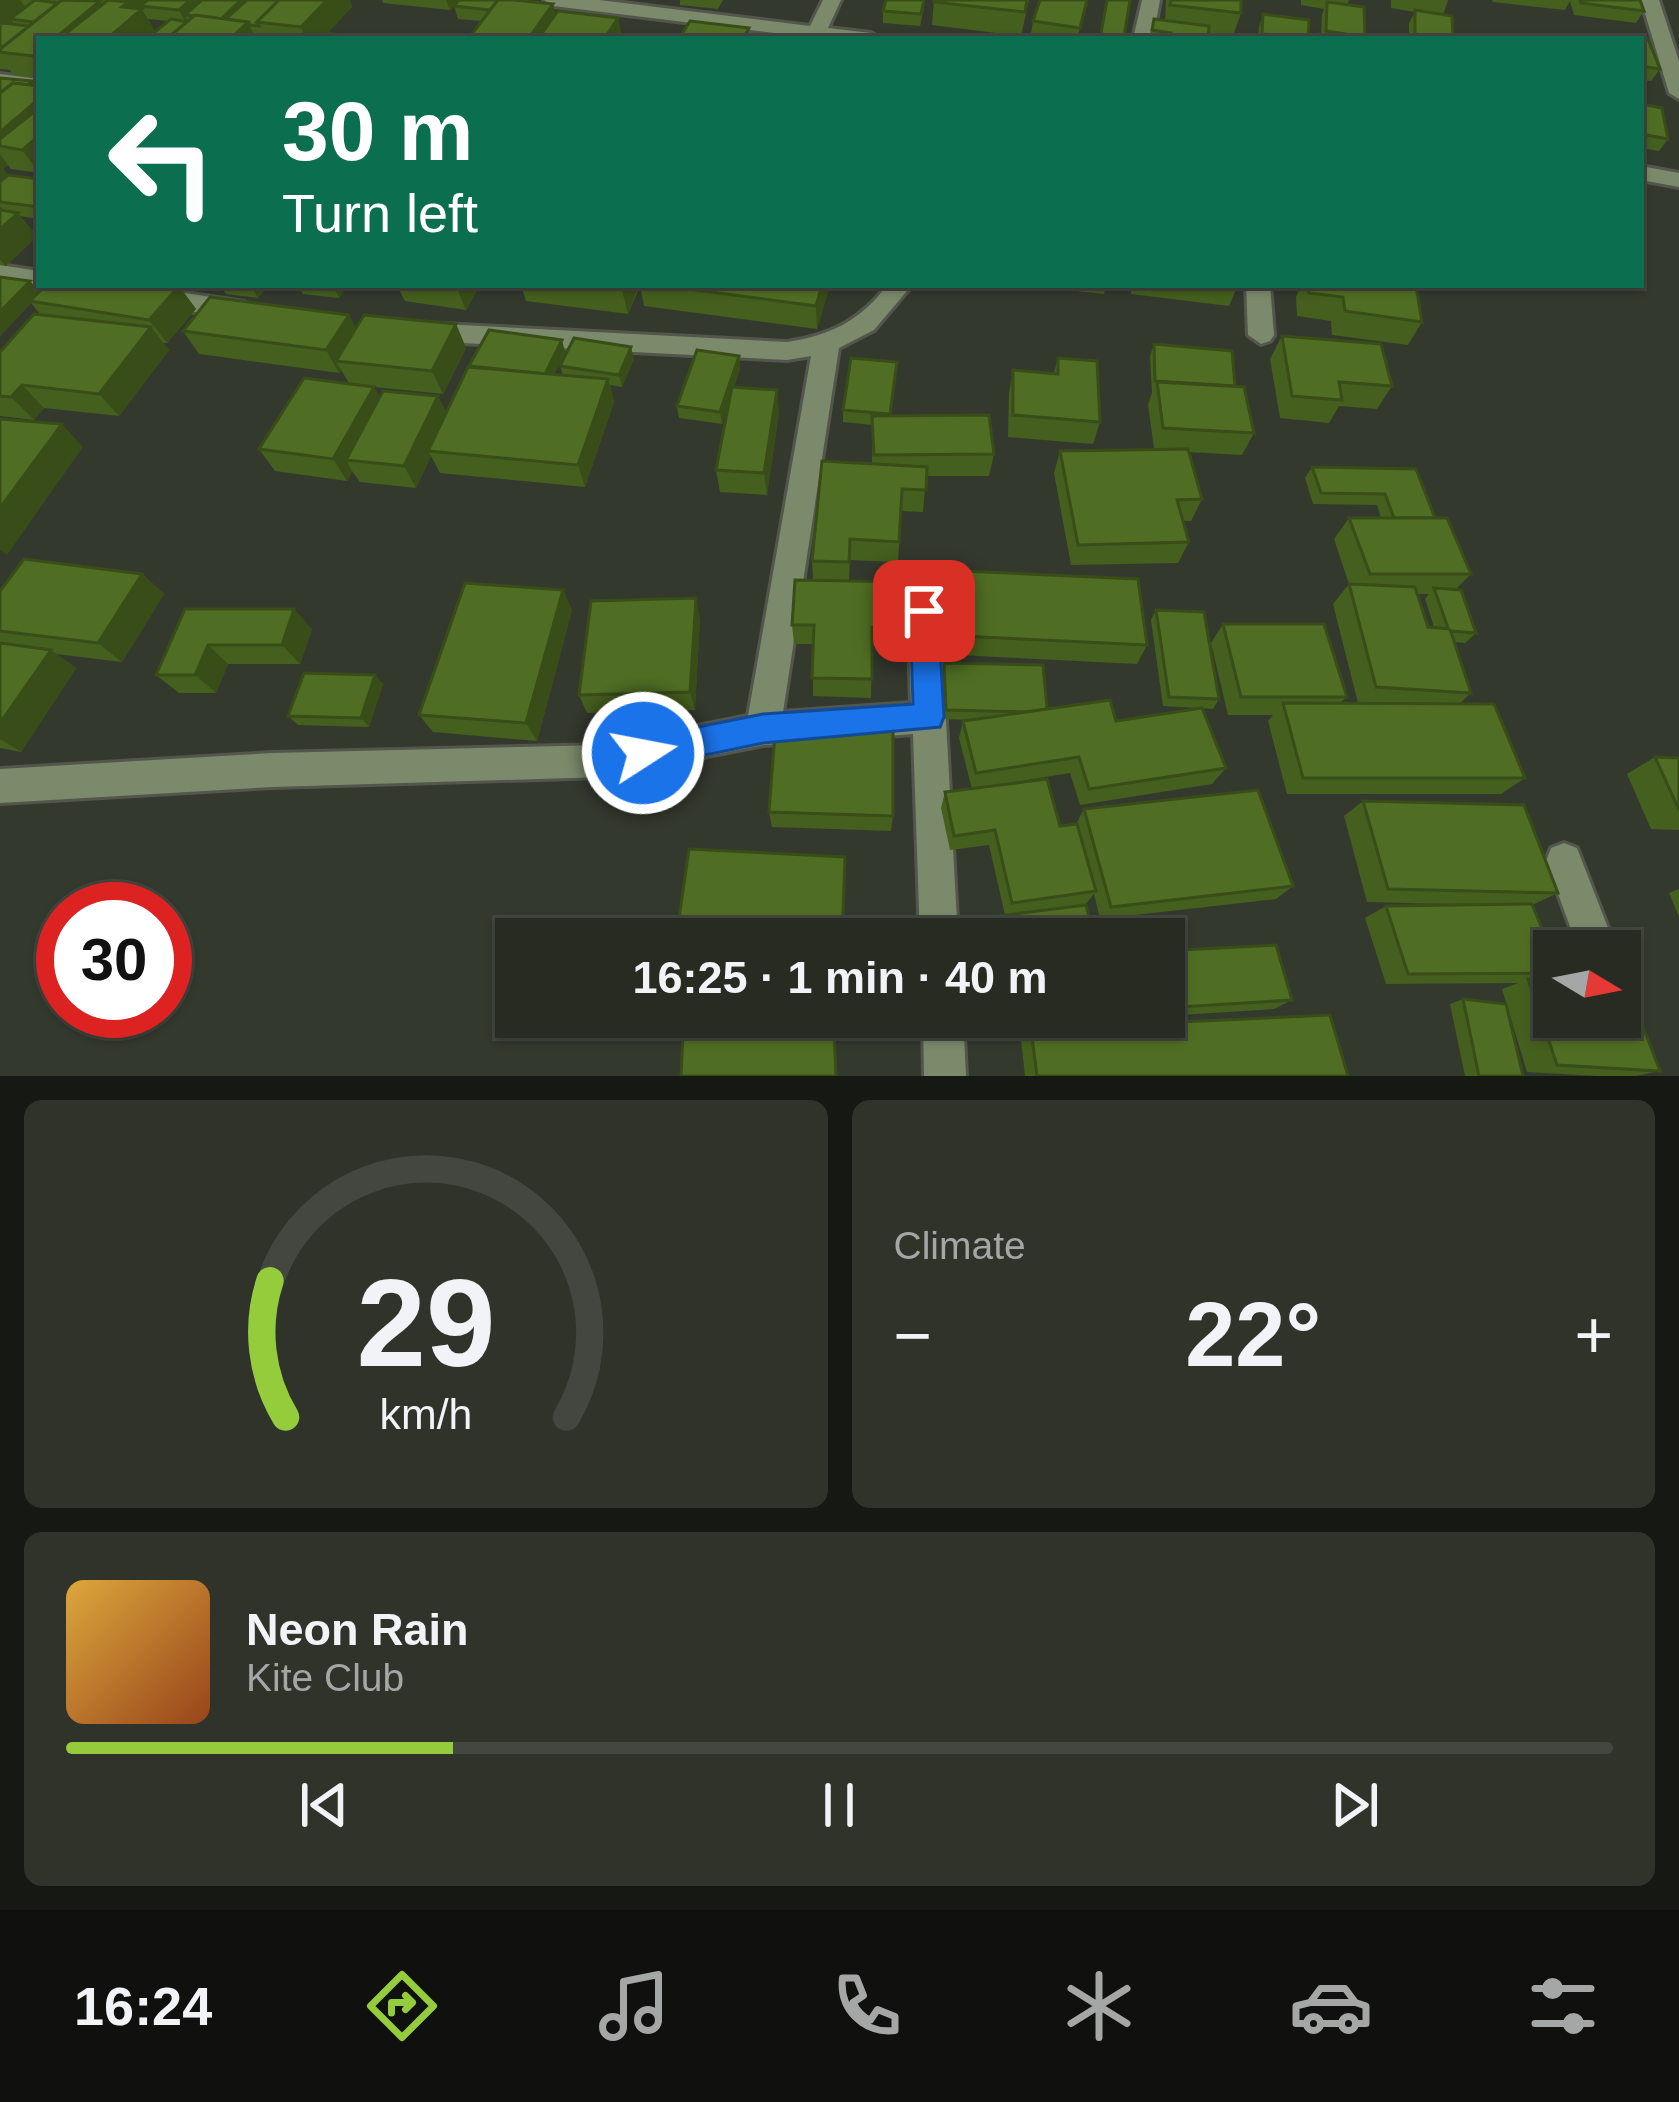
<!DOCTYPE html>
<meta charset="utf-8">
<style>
:root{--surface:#272b22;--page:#2f332a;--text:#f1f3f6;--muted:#a4a7a5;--line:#434740;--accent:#94cc3c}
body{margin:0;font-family:Arial,sans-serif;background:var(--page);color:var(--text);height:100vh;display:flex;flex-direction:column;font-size:45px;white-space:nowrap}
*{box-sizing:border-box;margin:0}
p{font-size:39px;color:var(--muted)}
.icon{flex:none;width:66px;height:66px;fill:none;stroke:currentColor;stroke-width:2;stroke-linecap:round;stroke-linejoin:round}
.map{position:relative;height:1076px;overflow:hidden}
.details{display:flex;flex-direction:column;gap:24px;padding:24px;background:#151813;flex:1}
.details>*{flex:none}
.banner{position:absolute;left:36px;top:36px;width:1608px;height:252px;border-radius:0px;box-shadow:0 3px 9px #0004,0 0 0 3px var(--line);background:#0b6e4f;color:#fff;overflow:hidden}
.needle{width:78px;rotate:100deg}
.controls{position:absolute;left:1533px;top:930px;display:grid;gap:24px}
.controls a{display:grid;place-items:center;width:108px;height:108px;border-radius:0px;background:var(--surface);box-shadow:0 3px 9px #0004,0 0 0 3px var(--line);font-size:60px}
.speed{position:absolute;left:36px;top:882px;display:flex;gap:24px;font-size:60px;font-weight:700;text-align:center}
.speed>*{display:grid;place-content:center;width:156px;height:156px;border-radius:50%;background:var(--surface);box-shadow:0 3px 9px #0004,0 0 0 3px var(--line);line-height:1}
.speed .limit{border:18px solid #d22;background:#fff;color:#111}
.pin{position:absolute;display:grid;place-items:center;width:102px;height:102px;color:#fff;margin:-51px;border-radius:24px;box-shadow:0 6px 18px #0006}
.me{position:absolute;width:132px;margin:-66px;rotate:79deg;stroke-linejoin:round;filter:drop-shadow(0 0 9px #0008)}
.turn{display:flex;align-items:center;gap:42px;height:252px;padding:0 48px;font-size:54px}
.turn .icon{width:156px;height:156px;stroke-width:2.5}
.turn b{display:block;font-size:84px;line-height:102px}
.big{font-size:90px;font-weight:800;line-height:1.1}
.details .card{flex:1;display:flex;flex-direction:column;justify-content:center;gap:18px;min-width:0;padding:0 42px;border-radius:18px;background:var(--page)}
.details .dial{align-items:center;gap:0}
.dial svg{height:312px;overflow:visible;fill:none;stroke:var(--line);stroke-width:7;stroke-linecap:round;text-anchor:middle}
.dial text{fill:var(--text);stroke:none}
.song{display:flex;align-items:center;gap:36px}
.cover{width:144px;height:144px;border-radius:18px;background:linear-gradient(135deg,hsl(40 70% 55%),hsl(20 70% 35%))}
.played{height:12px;border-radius:6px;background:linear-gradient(90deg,var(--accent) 25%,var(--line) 25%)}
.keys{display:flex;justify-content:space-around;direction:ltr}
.heat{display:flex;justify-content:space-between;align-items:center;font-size:66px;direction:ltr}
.details .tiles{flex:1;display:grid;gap:24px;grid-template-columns:1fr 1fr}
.card:last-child{grid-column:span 2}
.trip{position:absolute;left:495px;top:918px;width:690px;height:120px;border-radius:0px;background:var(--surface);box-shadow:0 3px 9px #0004,0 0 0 3px var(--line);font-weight:800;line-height:120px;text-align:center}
.tab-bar{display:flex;height:192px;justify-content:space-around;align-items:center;background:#10110e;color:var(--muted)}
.tab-bar .icon{width:84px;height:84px}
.tab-bar .current{color:var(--accent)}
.tab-bar b{font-size:54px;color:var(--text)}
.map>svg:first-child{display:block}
</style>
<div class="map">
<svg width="1679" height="1076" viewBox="0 0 1679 1076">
<rect width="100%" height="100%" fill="#34392e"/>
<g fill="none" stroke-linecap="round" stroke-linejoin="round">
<defs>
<g id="minor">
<path d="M544,0h55l211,26 13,-26h18l-13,28 43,5 10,6h-57l-271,-33z"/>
<path d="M1142,0h18l-7,39h-20z"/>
<path d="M1641,0h18l20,61v38l-10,-6z"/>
<path d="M0,74l39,5v12l-39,-5z"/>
<path d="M1641,166l38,7v14l-38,-7z"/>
<path d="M0,265l39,6v14h8l-47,-4z"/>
<path d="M66,285h66l112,17 13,9 -13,9 -166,-27z"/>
<path d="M887,285h25l-38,45 -35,18 -56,364 128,-9 -3,-92 5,-10 11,-4 11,4 5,10 18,328h-38l-7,-205 -150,11 -160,32 -330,10 -273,16v-34l273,-16 330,-8 145,-29 63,-360 -24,4 -364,-19 -13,-9 13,-9 364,19c42,-6 75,-22 100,-57z"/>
<path d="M1246,285h24l4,50 -4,6 -9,3 -13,-9z"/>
<path d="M1564,843l13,5 40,103h-38l-33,-90 5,-13z"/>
<path d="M923,1017h40l3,59h-42z"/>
</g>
</defs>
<use href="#minor" stroke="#52564c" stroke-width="6"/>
<use href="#minor" fill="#7b8a6b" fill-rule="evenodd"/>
</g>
<g fill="#455f1e" fill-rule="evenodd">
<path d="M0,0h147l-10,9h5l-2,-3 8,-6h202l2,7 -25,26 53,6h-341v39l-26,-3 -3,-5 -10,-1zM148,19l21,2 -14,11z"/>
<path d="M382,0h77l-9,10 -67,-7z"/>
<path d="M680,0h43l-5,9 -38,-4z"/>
<path d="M934,0h95l-8,36 -89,-11z"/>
<path d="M1088,0l-11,39 -46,-5 2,-13z"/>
<path d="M1107,0h23l-6,39h-25z"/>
<path d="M1166,0h75v13l-8,23 -24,-3 -1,6h-59l5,-20 11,1z"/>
<path d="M1301,0h48l-2,5 18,32 -1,2h-48l2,-5 3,1 1,-20 2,-6 -23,-4z"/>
<path d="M1391,0h57l-5,15 10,24h-44v-16l6,-11 -24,-4z"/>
<path d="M1492,0h148l4,11 -8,12 -62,-8 -4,-14 -5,9 -72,-8z"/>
<path d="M553,4l2,12 63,2 4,21h-154l14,-18 -24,-2 -4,-13z"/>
<path d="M924,8l-4,18 -37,-3v-12z"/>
<path d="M1263,14l45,25h-50l1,-12z"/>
<path d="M1615,35l33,4 12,30 -9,12 -10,-1v-41h-29z"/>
<path d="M0,78l32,3 3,5h4v87l-28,-4 -3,-4 -5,4 5,6 31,4v40l-19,-3 17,20 -31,30 -6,-1z"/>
<path d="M1641,104l27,35 -9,12 -18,-3z"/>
<path d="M0,277l30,4 9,11 140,-6 17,23 -29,34h-4l6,7 -50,66 -75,-8 -10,12 -34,-4v-64l41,-37 -10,-12 -31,33z"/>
<path d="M218,285h50l-10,13 -32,-4 -5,-9z"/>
<path d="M298,285h49l-8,13 -36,-4z"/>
<path d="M397,285h83l-14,25 -61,-9z"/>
<path d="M521,285h309l-13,44 -173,-23 -4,-20 -12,28 -102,-13z"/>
<path d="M1022,285h84l-2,9z"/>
<path d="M1131,285h107l-9,21 -98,-12z"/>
<path d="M1301,285h97l24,37 -14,23 -76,-10 -1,-14 -34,-5 -1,-19z"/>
<path d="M456,324l10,24 -23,46 -69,-7 6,10 58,-1 8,17 119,-61 -11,22 9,1 -3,-9 74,-7 -12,28 -12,-2 4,17 -29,85 -145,-14 -9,-17 -15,32 -56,-6 -8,-11 -5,10 -72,-10 -16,-22 90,-66 -8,-13 -2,3 -140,-19 -16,-23z"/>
<path d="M1282,336l110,50 -15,23 -38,-3 -10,17 -49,-5 -10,-59z"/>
<path d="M1154,344l81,42 19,47 -12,22 -53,-3 13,47 -11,22h-8l6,21 -11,21 -107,2 -17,-92 6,-22 94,-2 -6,-45 4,-11 -2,-37z"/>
<path d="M739,356l1,12 -6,19 45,25 -12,83 -47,-3 -4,-22 13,-69 -7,23 -43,-6 -2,-12z"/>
<path d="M1058,358l42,64 -7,22 -85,-7 1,-44 4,-23 41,3z"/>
<path d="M843,410l48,6 103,38 -5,22h-63l-3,36 -22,-1 -3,51 -48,-2 -1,21 57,47 -2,19 -32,-1 -1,52 -58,-2v-52h-19l-2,-19 21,-45 -1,-19 60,-97v-39l-29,-3z"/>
<path d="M1312,467l104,2 19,49 36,56 -15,15 20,44 -11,10 -10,-1 16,51 -12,11 66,74 -24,16h-214l-19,-73 5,-6h-45l-17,-72 12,-19 124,73 -7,6h18l-25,-99 16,-20 -15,-45 15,-21h32l-4,-13 -64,-1 -8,-26zM1417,594h12l-4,5 9,28h-6z"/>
<path d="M940,570l207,75 -10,19 -201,-10 1,-64z"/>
<path d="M142,574l22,20 -42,68 -66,-8 20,14 -55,84 -21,-4v-157z"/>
<path d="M563,590l9,20 -35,131 -104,-9 -14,-17z"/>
<path d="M185,609l127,20 -12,35h-72l-12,29h-37l-23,-18z"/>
<path d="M1156,610l63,89 -6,10 -50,-3 -12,-86z"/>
<path d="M700,618l-5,92 -108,3 -8,-18z"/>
<path d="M944,663l103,46 69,12 110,47 -14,16 -132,21 -10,-32 -98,16 -13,-51 4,-17 9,-1 -28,-1 -2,-46z"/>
<path d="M375,675l8,9 -14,43 -71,-2 -10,-9z"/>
<path d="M1655,757l24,1v72l-28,-1 -24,-55z"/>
<path d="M945,792l115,34 16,-2 8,-15 209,77 -17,13 -176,20 -6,-25 -8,10 -54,8 62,27h-99l-2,-11 6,-12 6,-1 -16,-70 -39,5 -9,-42z"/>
<path d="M1363,801l195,92 -26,12 22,54v16l-14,5 120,91 -24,5h-40l-69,-4 -25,-83 16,-6 -132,1 -21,-66 21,-12 96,-1 -115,-3 -23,-86z"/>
<path d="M769,812l124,4 -2,15 -119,-4z"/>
<path d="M1679,889v28l-10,-24z"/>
<path d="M1164,951l128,49 -18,9 -110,7z"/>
<path d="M1463,999l60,77h-58l-15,-72z"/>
<path d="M1031,1029l317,47h-323l-4,-36z"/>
</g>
<g fill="#384d18">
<path d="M0,0h20l12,17 -22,2 7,9 -17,13z"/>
<path d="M100,0l14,24 -18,15h-42z"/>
<path d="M126,0h21l-13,11 8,-2 14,24 -8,6h-41z"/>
<path d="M190,0h15l-20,15 3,6 -2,2 -7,-13z"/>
<path d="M241,0h19l-24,23 -16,-4z"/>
<path d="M327,0h23l2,7 -30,32h-16l-5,-12z"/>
<path d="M446,0h13l-9,10z"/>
<path d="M553,4l5,23 -8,12h-22z"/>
<path d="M618,18l4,21h-18z"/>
<path d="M248,22l8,17h-26z"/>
<path d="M39,99v73l-17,-22 -22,-4v-14z"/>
<path d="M0,154l8,11 -5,4 10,12 -13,12z"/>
<path d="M0,206l11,13 7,-6 19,23 -31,30 -6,-6z"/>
<path d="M30,281l10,13 -10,7 1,2 -31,33v-24z"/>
<path d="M250,285h18l-10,13z"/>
<path d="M333,285h14l-8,13z"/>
<path d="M457,285h23l-14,25 -10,-24z"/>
<path d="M625,285h14l-11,29 -6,-24z"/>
<path d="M822,285h8l-13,44 -1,-23z"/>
<path d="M179,286l17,23 -29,34 -18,-23z"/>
<path d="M349,315l13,23 -26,23 5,9 -2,3 -13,-23z"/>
<path d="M456,324l10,24 -23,46 -11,-23z"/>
<path d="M151,327l18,23 -50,66 -20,-22z"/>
<path d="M562,340l3,12 -17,36 -5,-12z"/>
<path d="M631,347l3,12 -12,28 -3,-12z"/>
<path d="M739,356l1,12 -18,56 -2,-12z"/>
<path d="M608,379l6,23 -29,85 -7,-22z"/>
<path d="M22,385l22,23 -10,12 -23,-23z"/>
<path d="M374,387l13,22 -41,51 6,11 -5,10 -14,-22z"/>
<path d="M777,390l2,22 -12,83 -3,-22z"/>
<path d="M438,396l11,23 -21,32 3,5 -15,32 -12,-22z"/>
<path d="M62,424l21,23 -76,108 -7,-5v-42z"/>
<path d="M142,574l22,20 -42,68 -24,-19z"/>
<path d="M563,590l9,20 -35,131 -11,-18z"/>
<path d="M696,598l4,20 -5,92 -5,-18z"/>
<path d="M294,609l18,20 -12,35 -18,-19z"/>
<path d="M208,645l20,19 -12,29 -21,-18z"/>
<path d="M51,650l25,18 -55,84 -21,-13v-16z"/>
<path d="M375,675l8,9 -14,43 -8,-9z"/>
</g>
<g fill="#506e23" stroke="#384d18" stroke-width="3">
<path d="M35,0l23,3 -24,19 -24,-3z"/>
<path d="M62,0l38,1 -46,38h-15v12l-6,5 -33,-4v-3z"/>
<path d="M108,0l21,2 -7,5 20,2 -35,30h-48z"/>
<path d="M148,0h42l-11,10 -39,-4z"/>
<path d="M202,0h39l-20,19 -36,-4z"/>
<path d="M247,0h32l-22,22 2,4 -9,-1 -2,-3 -22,-3z"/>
<path d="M279,0h48l-26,27 -44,-5z"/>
<path d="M459,0h39l-8,10 -36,-4z"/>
<path d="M498,0h16l39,4 -25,35h-60z"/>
<path d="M886,0h38l-3,14 -38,-3z"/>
<path d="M934,0h93l-2,12 -91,-10z"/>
<path d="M1040,0h47l-7,28 -47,-7z"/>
<path d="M1107,0h23l-6,37 -23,-3z"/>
<path d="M1171,0h70v13l-71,-8z"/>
<path d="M1580,0h60l4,11 -63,-8z"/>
<path d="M1327,2l37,5 1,30 -39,-6z"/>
<path d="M1415,10l37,6 1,23h-38z"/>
<path d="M558,11l60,7 -14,21h-66z"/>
<path d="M1263,14l46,6 -1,19 -46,-5z"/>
<path d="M195,15l53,7 -18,17h-64z"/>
<path d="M171,19l16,3 -21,17h-20z"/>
<path d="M1154,19l55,7 -1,13h-38l1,-6 -19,-3z"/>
<path d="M690,21l59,7 -6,11h-64z"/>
<path d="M3,23l26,3 -29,23v-24z"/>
<path d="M324,33l56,6h-62z"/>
<path d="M1318,34l29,5h-29z"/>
<path d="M255,35l25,4h-29z"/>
<path d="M1615,35l33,4 12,30 -19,-3v-27h-25z"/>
<path d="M651,36l24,3h-26z"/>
<path d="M0,78l32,3 -4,4 -15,-2 -13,10z"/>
<path d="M13,83l26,3v13l-39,33v-39z"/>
<path d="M1641,104l21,4 6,31 -27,-5z"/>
<path d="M39,108v28l-17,14 -22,-4v-7z"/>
<path d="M8,175l31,4v28l-39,-5v-20z"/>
<path d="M0,210l18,3 -18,16z"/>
<path d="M0,277l30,4 -30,31z"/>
<path d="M46,285h128l5,1 -30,34 -119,-19z"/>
<path d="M582,285h43l-3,5z"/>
<path d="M658,285h164l-6,21z"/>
<path d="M1308,285h90l18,2 6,35 -77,-11 -2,-14 -34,-4z"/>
<path d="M210,297l139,18 -23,35 -143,-19z"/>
<path d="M34,314l117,13 -52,67 -77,-9 -11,12 -11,-1v-44z"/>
<path d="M364,315l92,9 -24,47 -96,-10z"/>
<path d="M489,330l73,10 -17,34 -76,-8z"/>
<path d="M1282,336l99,8 11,42 -53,-4 3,18 -50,-4z"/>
<path d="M574,338l57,9 -12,28 -59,-9z"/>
<path d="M1154,344l78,7 3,35 -80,-5z"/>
<path d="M697,350l42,6 -19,56 -43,-6z"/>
<path d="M851,358l46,4 -7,52 -47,-4z"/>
<path d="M1058,358l39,3 3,61 -87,-7v-45l45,4z"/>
<path d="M468,367l140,12 -30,86 -150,-14z"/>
<path d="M304,378l70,9 -41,72 -74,-10z"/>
<path d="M1157,382l87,5 10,46 -91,-5z"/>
<path d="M732,387l45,3 -13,83 -48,-3z"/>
<path d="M383,391l55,5 -34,70 -58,-6z"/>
<path d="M989,415l5,39 -120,1 -2,-39z"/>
<path d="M0,419l62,5 -62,84z"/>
<path d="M1188,449l14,50 -25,1 12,42 -111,3 -18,-94z"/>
<path d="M822,461l105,6 -1,23 -24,-1 -3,53 -49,-3 -1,23 -37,-1z"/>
<path d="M1312,467l104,2 19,49h-41l-9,-24 -64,-1z"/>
<path d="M1349,518h98l24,56h-101z"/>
<path d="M24,559l118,15 -44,69 -98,-12v-40z"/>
<path d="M940,570l198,9 9,66 -207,-10z"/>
<path d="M795,580l111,2v46l-34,-1v52l-60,-1 2,-53h-22z"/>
<path d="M465,583l98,7 -37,133 -107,-8z"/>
<path d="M1349,584l66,3 13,40 22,2 21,64 -95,-6z"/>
<path d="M1434,588l27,2 15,43 -25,-2 -3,-3z"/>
<path d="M696,598l-6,94 -111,3 12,-94z"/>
<path d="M185,609h109l-12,36h-74l-13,30h-39z"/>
<path d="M1156,610l48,2 15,87 -50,-2z"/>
<path d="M1223,624h101l23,73h-106z"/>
<path d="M0,643l51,7 -51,73z"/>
<path d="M944,663l99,2 4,44 -20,3 -81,-2z"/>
<path d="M304,673l71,2 -14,43 -73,-2z"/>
<path d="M1110,700l6,21 86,-13 24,60 -137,21 -10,-32 -103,16 -13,-52z"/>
<path d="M1283,703l211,1 31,74h-222z"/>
<path d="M776,720l117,3v93l-124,-4z"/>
<path d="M1655,757l24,1v52z"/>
<path d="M1047,779l13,47 17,-2 19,67 -84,12 -17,-73 -41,6 -9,-44z"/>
<path d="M1258,790l35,96 -182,21 -27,-98z"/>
<path d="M1363,801l161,4 34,88 -170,-4z"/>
<path d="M689,849l156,8 -3,82h-166z"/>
<path d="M1532,904l22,55v14l-146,1 -22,-68z"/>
<path d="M1086,905l8,34h-91l-4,-23z"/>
<path d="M1276,945l16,55 -128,8v-57z"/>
<path d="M1528,979l26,1v37h66v-33l7,1 33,86 -103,-6z"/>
<path d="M1463,999l43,5 17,72h-44z"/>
<path d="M1330,1015l18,61h-311l-6,-47z"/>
<path d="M834,1029l2,47h-155l2,-40z"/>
</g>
<path fill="#1a73e8" stroke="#114b97" stroke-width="3" d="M924,598l10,4 4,9 6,106 -4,10 -177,16 -120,25 -11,-5 -5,-10 5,-11 11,-4 120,-24 150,-10 -3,-93 4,-9z"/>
</svg>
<div class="controls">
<a><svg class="needle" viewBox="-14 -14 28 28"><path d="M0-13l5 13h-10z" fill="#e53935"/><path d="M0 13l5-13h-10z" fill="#a4a7a5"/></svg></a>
</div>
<div class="speed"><div class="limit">30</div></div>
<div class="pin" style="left:924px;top:611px;background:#d93025"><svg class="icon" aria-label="arrive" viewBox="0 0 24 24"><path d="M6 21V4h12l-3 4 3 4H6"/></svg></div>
<svg class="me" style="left:643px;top:753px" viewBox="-20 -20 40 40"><circle r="17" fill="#1a73e8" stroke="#fff" stroke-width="3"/><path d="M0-11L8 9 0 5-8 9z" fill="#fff"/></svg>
<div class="trip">16:25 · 1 min · 40 m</div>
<div class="banner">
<div class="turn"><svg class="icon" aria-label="left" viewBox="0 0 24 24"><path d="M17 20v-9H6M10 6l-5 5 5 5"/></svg><div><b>30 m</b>Turn left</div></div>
</div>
</div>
<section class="details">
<div class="tiles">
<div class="card dial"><svg viewBox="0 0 100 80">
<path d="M14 69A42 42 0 1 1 86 69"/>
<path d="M14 69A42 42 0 0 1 10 34" stroke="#94cc3c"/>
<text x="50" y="56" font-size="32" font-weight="700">29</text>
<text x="50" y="72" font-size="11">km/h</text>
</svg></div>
<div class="card"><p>Climate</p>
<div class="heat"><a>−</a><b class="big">22°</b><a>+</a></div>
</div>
<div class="card">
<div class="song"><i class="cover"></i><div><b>Neon Rain</b><p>Kite Club</p></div></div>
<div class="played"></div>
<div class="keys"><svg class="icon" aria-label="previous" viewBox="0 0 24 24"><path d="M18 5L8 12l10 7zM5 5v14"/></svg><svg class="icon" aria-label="pause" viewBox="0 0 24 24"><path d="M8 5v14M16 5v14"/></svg><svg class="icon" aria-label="next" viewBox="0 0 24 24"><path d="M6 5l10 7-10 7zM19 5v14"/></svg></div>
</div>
</div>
</section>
<nav class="tab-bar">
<b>16:24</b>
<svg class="icon current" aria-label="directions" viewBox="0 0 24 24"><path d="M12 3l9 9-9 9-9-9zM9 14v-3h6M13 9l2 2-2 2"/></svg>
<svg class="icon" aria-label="music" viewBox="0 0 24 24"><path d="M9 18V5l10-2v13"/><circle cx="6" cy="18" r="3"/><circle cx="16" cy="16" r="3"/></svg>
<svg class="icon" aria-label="phone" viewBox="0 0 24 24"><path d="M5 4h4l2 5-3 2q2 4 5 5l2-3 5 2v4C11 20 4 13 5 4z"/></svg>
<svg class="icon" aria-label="climate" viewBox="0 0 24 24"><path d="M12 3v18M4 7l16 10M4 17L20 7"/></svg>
<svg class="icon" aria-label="car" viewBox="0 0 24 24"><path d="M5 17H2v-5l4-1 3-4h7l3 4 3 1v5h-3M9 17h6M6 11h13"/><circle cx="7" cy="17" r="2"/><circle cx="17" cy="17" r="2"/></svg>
<svg class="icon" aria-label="filters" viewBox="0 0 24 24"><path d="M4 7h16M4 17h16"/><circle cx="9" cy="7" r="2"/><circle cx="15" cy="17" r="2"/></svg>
</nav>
